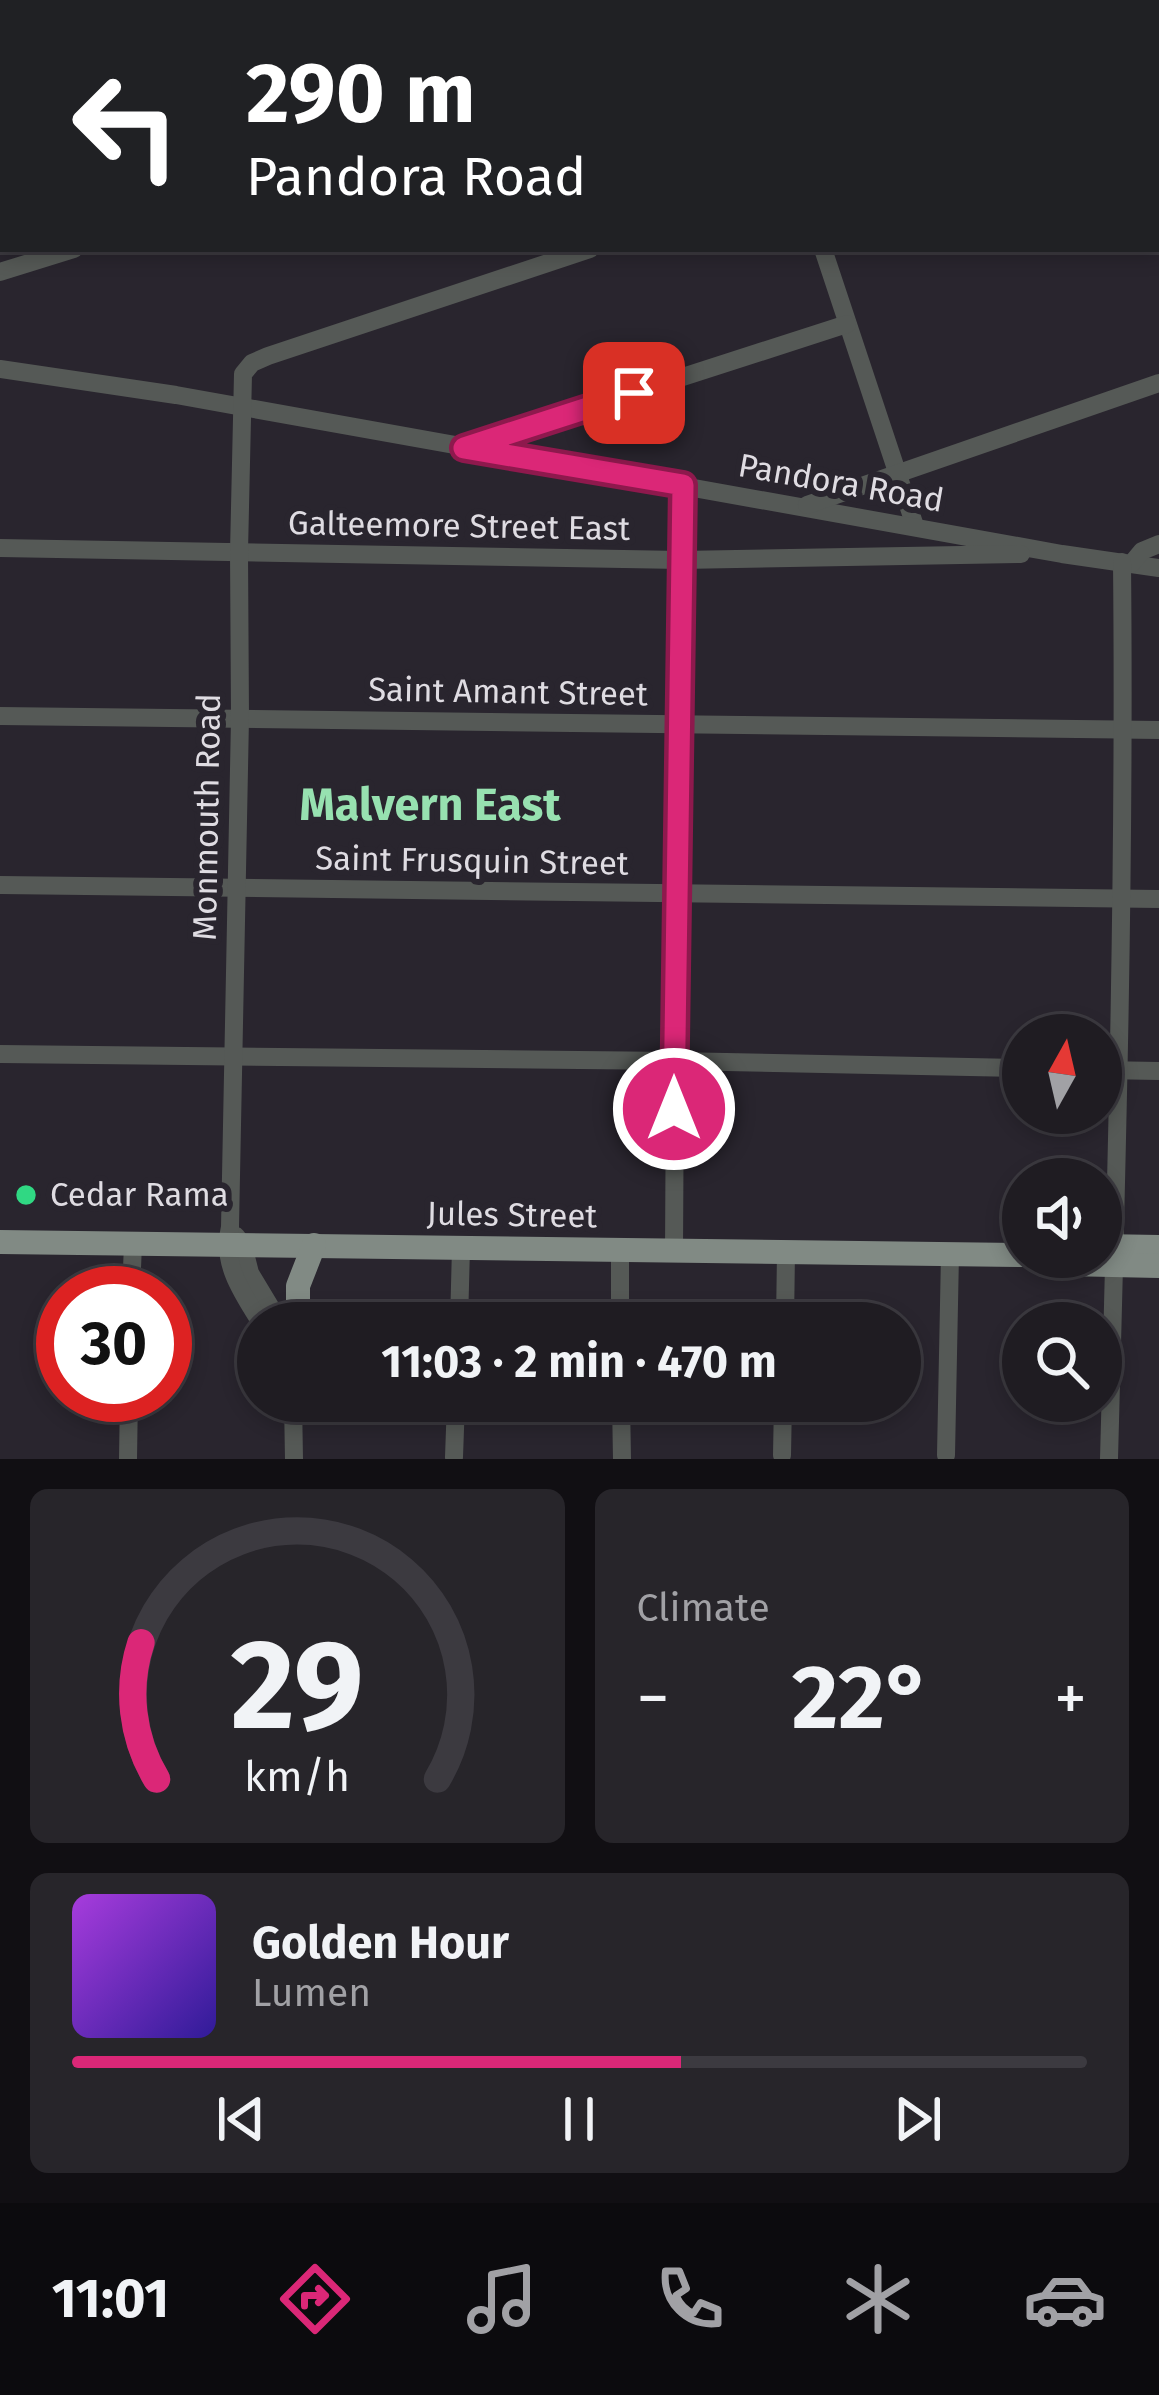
<!DOCTYPE html>
<meta charset="utf-8">
<style>
:root{--surface:#1f1c22;--page:#27252a;--text:#f1f3f6;--muted:#a1a1a5;--line:#3c3a40;--accent:#db2777}
body{margin:0;font-family:"Fira Sans",sans-serif;background:var(--page);color:var(--text);height:100vh;display:flex;flex-direction:column;font-size:45px;white-space:nowrap}
*{box-sizing:border-box;margin:0}
p{font-size:39px;color:var(--muted)}
.icon{flex:none;width:66px;height:66px;fill:none;stroke:currentColor;stroke-width:2;stroke-linecap:round;stroke-linejoin:round}
.map{position:relative;height:1459px;overflow:hidden}
.side{display:flex;flex-direction:column;gap:30px;padding:30px;background:#110f13;flex:1}
.side>*{flex:none}
.banner{position:absolute;left:0px;top:0px;width:1161px;height:252px;box-shadow:0 6px 18px #0003,0 0 0 3px var(--line);background:#202124;color:#fff;overflow:hidden}
.needle{width:78px;rotate:8deg}
.controls{position:absolute;left:1002px;top:1014px;display:grid;gap:24px}
.controls a{display:grid;place-items:center;width:120px;height:120px;border-radius:50%;background:var(--surface);box-shadow:0 6px 18px #0003,0 0 0 3px var(--line);font-size:60px}
.speed{position:absolute;left:36px;top:1266px;display:flex;gap:24px;font-size:60px;font-weight:700;text-align:center}
.speed>*{display:grid;place-content:center;width:156px;height:156px;border-radius:50%;background:var(--surface);box-shadow:0 6px 18px #0003,0 0 0 3px var(--line);line-height:1}
.speed .limit{border:18px solid #d22;background:#fff;color:#111}
.pin{position:absolute;display:grid;place-items:center;width:102px;height:102px;color:#fff;margin:-51px;border-radius:24px;box-shadow:0 6px 18px #0006}
.me{position:absolute;width:132px;margin:-66px;rotate:0deg;stroke-linejoin:round;filter:drop-shadow(0 0 9px #0008)}
.turn{display:flex;align-items:center;gap:42px;height:252px;padding:0 48px;font-size:54px}
.turn .icon{width:156px;height:156px;stroke-width:2.5}
.turn b{display:block;font-size:84px;line-height:102px}
.big{font-size:90px;font-weight:700;line-height:1.1}
.side .card{flex:1;display:flex;flex-direction:column;justify-content:center;gap:18px;min-width:0;padding:0 42px;border-radius:18px;background:var(--page)}
.side .dial{align-items:center;gap:0}
.dial svg{height:312px;overflow:visible;fill:none;stroke:var(--line);stroke-width:7;stroke-linecap:round;text-anchor:middle}
.dial text{fill:var(--text);stroke:none}
.song{display:flex;align-items:center;gap:36px}
.cover{width:144px;height:144px;border-radius:18px;background:linear-gradient(135deg,hsl(280 70% 55%),hsl(250 70% 35%))}
.played{height:12px;border-radius:6px;background:linear-gradient(90deg,var(--accent) 60%,var(--line) 60%)}
.keys{display:flex;justify-content:space-around;direction:ltr}
.heat{display:flex;justify-content:space-between;align-items:center;font-size:66px;direction:ltr}
.side .tiles{flex:1;display:grid;gap:30px;grid-template-columns:1fr 1fr}
.card:last-child{grid-column:span 2}
.trip{position:absolute;left:237px;top:1302px;width:684px;height:120px;border-radius:60px;background:var(--surface);box-shadow:0 6px 18px #0003,0 0 0 3px var(--line);font-weight:700;line-height:120px;text-align:center}
.dock{display:flex;height:192px;justify-content:space-around;align-items:center;background:#0c0b0e;color:var(--muted)}
.dock .icon{width:84px;height:84px}
.dock .active{color:var(--accent)}
.dock b{font-size:54px;color:var(--text)}
.map>svg:first-child{display:block}
</style>
<div class="map">
<svg width="1159" height="1459" viewBox="0 0 1159 1459">
<rect width="100%" height="100%" fill="#29252e"/>
<g fill="none" stroke-linecap="round" stroke-linejoin="round">
<g stroke="#555956" stroke-width="18">
<path d="M739,0l1,3"/>
<path d="M349,3l9,-3"/>
<path d="M1158,56h1"/>
<path d="M0,120l3,-1"/>
<path d="M823,249l92,277"/>
<path d="M0,272l74,-23"/>
<path d="M0,369l176,26 886,159 97,14"/>
<path d="M469,446l378,-122"/>
<path d="M807,505l352,-122"/>
<path d="M0,548l681,12 340,-6"/>
<path d="M1132,563l10,-12 17,-7"/>
<path d="M0,716l1159,14"/>
<path d="M0,885l1159,14"/>
<path d="M0,1054l675,7 348,7"/>
<path d="M1101,1070l58,1"/>
<path d="M236,1236l7,9 7,28 30,50"/>
<path d="M620,1250v73"/>
<path d="M674,1251l2,-357 5,-169 2,-240"/>
<path d="M131,1293l2,-49"/>
<path d="M261,1323c-19,-30 -40,-60 -31,-96l10,-509 -1,-166 4,-178 9,-11 16,-7 322,-107"/>
<path d="M459,1323l2,-75"/>
<path d="M785,1323l1,-71"/>
<path d="M293,1401l1,58"/>
<path d="M621,1401l1,58"/>
<path d="M782,1455l1,-54"/>
<path d="M946,1455l4,-201"/>
<path d="M454,1457l2,-56"/>
<path d="M128,1459l1,-64"/>
<path d="M1109,1459c8,-299 16,-598 13,-897"/>
</g>
<g stroke="#818a84" stroke-width="24">
<path d="M0,1242l1023,13"/>
<path d="M1101,1246l58,1"/>
<path d="M1035,1257l30,7 94,2"/>
<path d="M298,1323v-37l16,-41"/>
</g>
</g>
<g fill="none" stroke-linecap="round" stroke-linejoin="round">
<defs>
<path id="route" d="M634,393l-170,55 219,37 -9,624"/>
</defs>
<use href="#route" stroke="#8e194d" stroke-width="30"/>
<use href="#route" stroke="#db2777" stroke-width="21"/>
</g>
<circle fill="#30d883" stroke="#29252e" stroke-width="4.5" cx="26" cy="1195" r="12"/>
<g text-anchor="middle" dominant-baseline="central" stroke-width="12" stroke-linejoin="round" paint-order="stroke">
<g font-size="33" fill="#dfdce2" stroke="#29252e">
<text transform="translate(841 483) rotate(10)">Pandora Road</text>
<text transform="translate(459 526) rotate(1)">Galteemore Street East</text>
<text transform="translate(508 692) rotate(1)">Saint Amant Street</text>
<text transform="translate(207 817) rotate(-89)">Monmouth Road</text>
<text transform="translate(472 861) rotate(1)">Saint Frusquin Street</text>
<text transform="translate(512 1215) rotate(1)">Jules Street</text>
</g>
<g font-size="33" fill="#dfdce2" stroke="#29252e" text-anchor="start">
<text x="50" y="1195">Cedar Rama</text>
</g>
<g font-size="45" font-weight="bold" fill="#97e1b0" stroke="#29252e">
<text x="430" y="805">Malvern East</text>
</g>
</g>
</svg>
<div class="controls">
<a><svg class="needle" viewBox="-14 -14 28 28"><path d="M0-13l5 13h-10z" fill="#e53935"/><path d="M0 13l5-13h-10z" fill="#a1a1a5"/></svg></a>
<a><svg class="icon" aria-label="sound" viewBox="0 0 24 24"><path d="M4 9h4l5-4v14l-5-4H4zM17 9q2 3 0 6"/></svg></a>
<a><svg class="icon" aria-label="search" viewBox="0 0 24 24"><circle cx="10" cy="10" r="6"/><path d="M15 15l6 6"/></svg></a>
</div>
<div class="speed"><div class="limit">30</div></div>
<div class="pin" style="left:634px;top:393px;background:#d93025"><svg class="icon" aria-label="arrive" viewBox="0 0 24 24"><path d="M6 21V4h12l-3 4 3 4H6"/></svg></div>
<svg class="me" style="left:674px;top:1109px" viewBox="-20 -20 40 40"><circle r="17" fill="#db2777" stroke="#fff" stroke-width="3"/><path d="M0-11L8 9 0 5-8 9z" fill="#fff"/></svg>
<div class="trip">11:03 · 2 min · 470 m</div>
<div class="banner">
<div class="turn"><svg class="icon" aria-label="left" viewBox="0 0 24 24"><path d="M17 20v-9H6M10 6l-5 5 5 5"/></svg><div><b>290 m</b>Pandora Road</div></div>
</div>
</div>
<section class="side">
<div class="tiles">
<div class="card dial"><svg viewBox="0 0 100 80">
<path d="M14 69A42 42 0 1 1 86 69"/>
<path d="M14 69A42 42 0 0 1 10 34" stroke="#db2777"/>
<text x="50" y="56" font-size="32" font-weight="700">29</text>
<text x="50" y="72" font-size="11">km/h</text>
</svg></div>
<div class="card"><p>Climate</p>
<div class="heat"><a>−</a><b class="big">22°</b><a>+</a></div>
</div>
<div class="card">
<div class="song"><i class="cover"></i><div><b>Golden Hour</b><p>Lumen</p></div></div>
<div class="played"></div>
<div class="keys"><svg class="icon" aria-label="previous" viewBox="0 0 24 24"><path d="M18 5L8 12l10 7zM5 5v14"/></svg><svg class="icon" aria-label="pause" viewBox="0 0 24 24"><path d="M8 5v14M16 5v14"/></svg><svg class="icon" aria-label="next" viewBox="0 0 24 24"><path d="M6 5l10 7-10 7zM19 5v14"/></svg></div>
</div>
</div>
</section>
<nav class="dock">
<b>11:01</b>
<svg class="icon active" aria-label="directions" viewBox="0 0 24 24"><path d="M12 3l9 9-9 9-9-9zM9 14v-3h6M13 9l2 2-2 2"/></svg>
<svg class="icon" aria-label="music" viewBox="0 0 24 24"><path d="M9 18V5l10-2v13"/><circle cx="6" cy="18" r="3"/><circle cx="16" cy="16" r="3"/></svg>
<svg class="icon" aria-label="phone" viewBox="0 0 24 24"><path d="M5 4h4l2 5-3 2q2 4 5 5l2-3 5 2v4C11 20 4 13 5 4z"/></svg>
<svg class="icon" aria-label="climate" viewBox="0 0 24 24"><path d="M12 3v18M4 7l16 10M4 17L20 7"/></svg>
<svg class="icon" aria-label="car" viewBox="0 0 24 24"><path d="M5 17H2v-5l4-1 3-4h7l3 4 3 1v5h-3M9 17h6M6 11h13"/><circle cx="7" cy="17" r="2"/><circle cx="17" cy="17" r="2"/></svg>
</nav>
